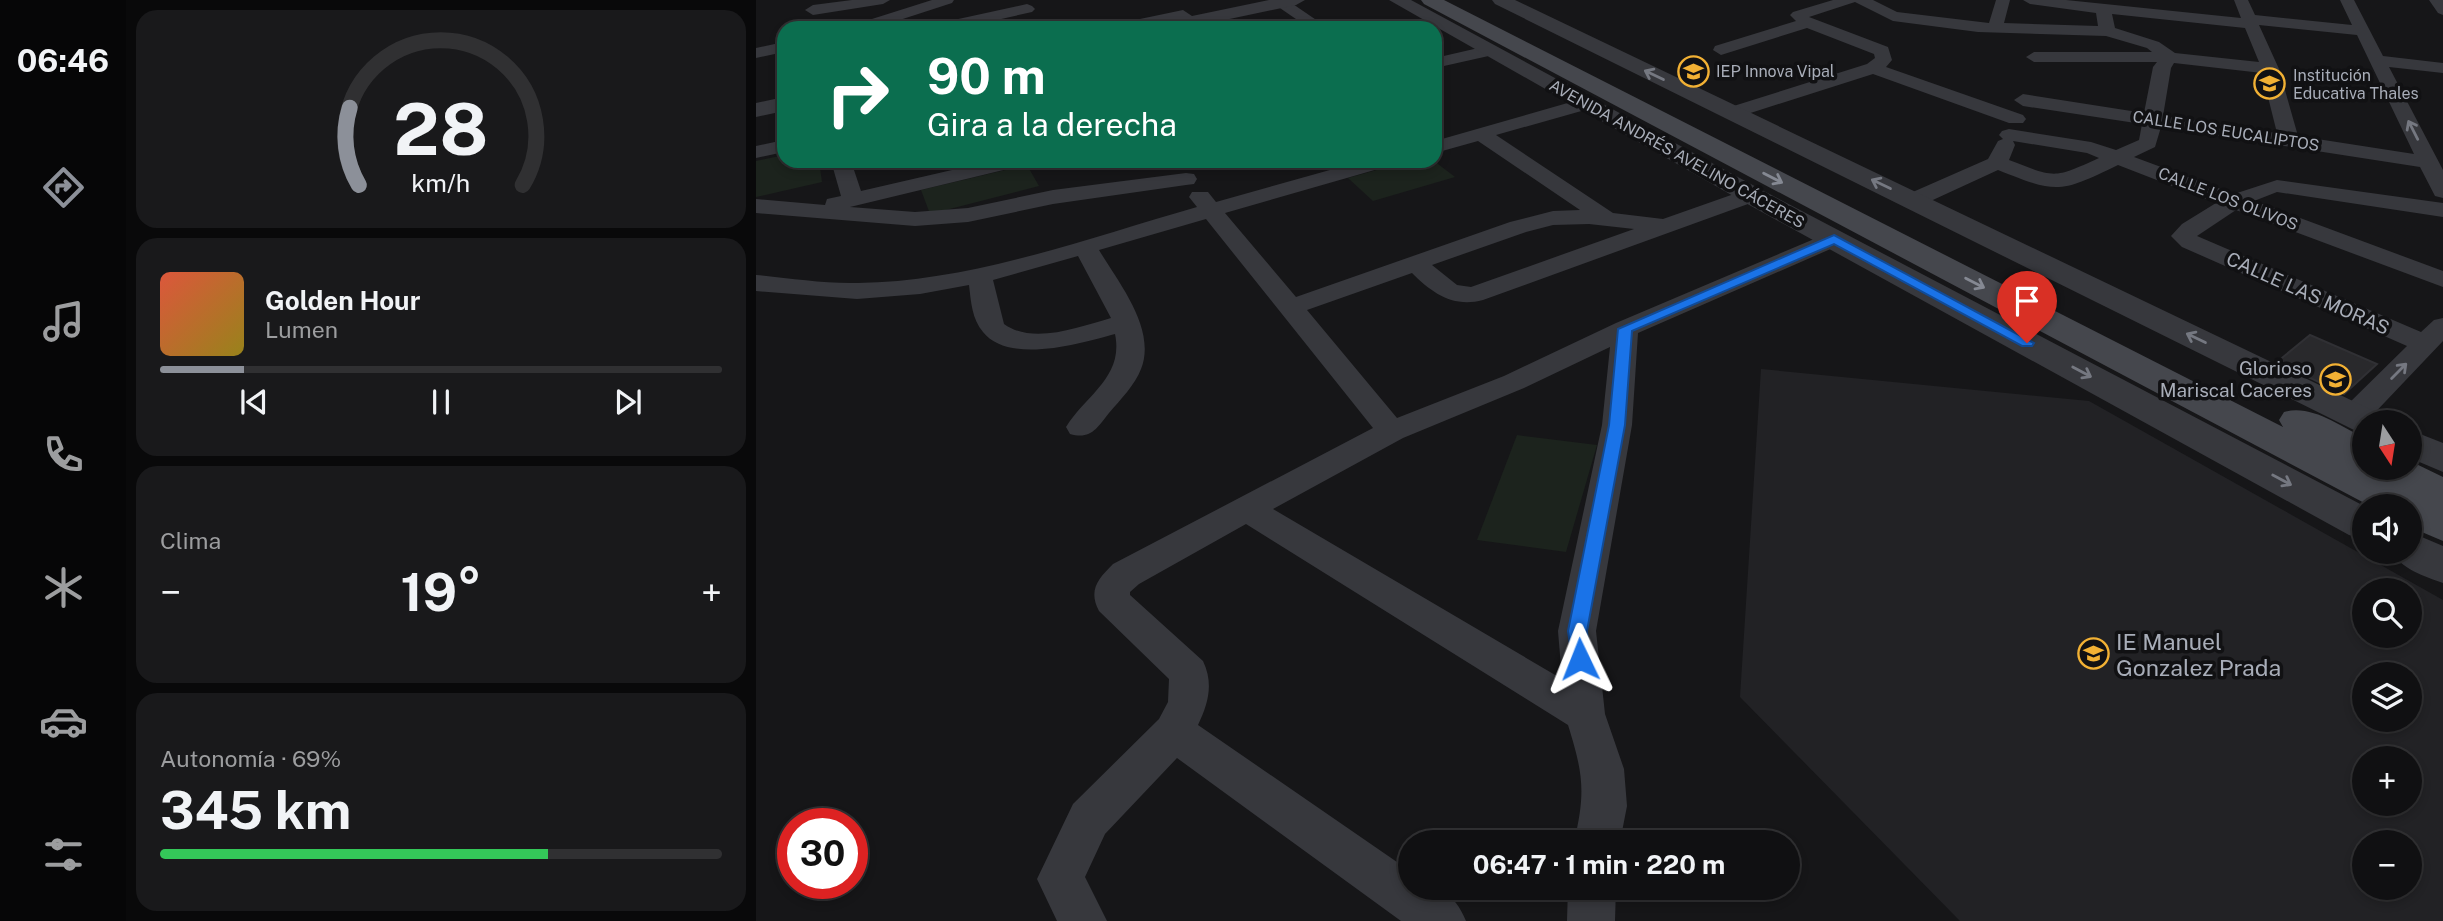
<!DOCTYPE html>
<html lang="es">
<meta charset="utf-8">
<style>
:root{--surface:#101012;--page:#19191b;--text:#f1f3f6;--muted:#9c9d9f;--line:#303032;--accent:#8c9099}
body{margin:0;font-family:"Public Sans",sans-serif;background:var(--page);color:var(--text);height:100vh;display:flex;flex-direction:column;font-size:26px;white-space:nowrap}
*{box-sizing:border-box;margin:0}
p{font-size:23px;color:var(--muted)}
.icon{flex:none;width:38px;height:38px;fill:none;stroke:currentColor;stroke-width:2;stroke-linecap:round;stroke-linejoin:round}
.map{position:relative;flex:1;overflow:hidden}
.side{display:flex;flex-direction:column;gap:10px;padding:10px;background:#09090a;width:630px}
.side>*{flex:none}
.banner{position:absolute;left:21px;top:21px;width:665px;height:147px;border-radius:21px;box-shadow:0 4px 10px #0003,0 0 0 2px var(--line);background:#0b6e4f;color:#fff;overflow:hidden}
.needle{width:46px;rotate:168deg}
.fabs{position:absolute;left:1596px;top:410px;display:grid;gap:14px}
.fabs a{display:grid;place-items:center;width:70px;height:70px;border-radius:50%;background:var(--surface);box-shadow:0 4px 10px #0003,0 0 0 2px var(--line);font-size:35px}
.speed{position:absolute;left:21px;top:808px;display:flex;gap:14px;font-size:35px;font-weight:700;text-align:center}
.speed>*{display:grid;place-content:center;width:91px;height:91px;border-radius:50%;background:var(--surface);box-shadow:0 4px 10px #0003,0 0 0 2px var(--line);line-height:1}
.speed .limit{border:10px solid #d22;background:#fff;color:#111}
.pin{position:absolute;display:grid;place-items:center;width:60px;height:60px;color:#fff;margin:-72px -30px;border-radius:50% 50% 50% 0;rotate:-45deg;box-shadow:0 0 7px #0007}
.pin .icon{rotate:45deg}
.me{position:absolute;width:77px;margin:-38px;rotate:358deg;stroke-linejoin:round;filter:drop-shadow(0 0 5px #0008)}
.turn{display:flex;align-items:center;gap:24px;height:147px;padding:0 35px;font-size:32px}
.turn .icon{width:91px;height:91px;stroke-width:2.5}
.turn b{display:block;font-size:49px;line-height:60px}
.big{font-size:52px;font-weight:700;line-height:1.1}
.side .widget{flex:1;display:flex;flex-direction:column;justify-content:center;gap:10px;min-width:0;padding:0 24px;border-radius:21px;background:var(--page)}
.side .dial{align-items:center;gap:0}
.dial svg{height:182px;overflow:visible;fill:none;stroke:var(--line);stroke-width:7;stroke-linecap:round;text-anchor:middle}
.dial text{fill:var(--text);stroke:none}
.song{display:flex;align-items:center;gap:21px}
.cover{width:84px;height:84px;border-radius:10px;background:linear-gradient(135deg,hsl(10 70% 55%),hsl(50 70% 35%))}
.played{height:7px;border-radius:4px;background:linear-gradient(90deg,var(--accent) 15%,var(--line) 15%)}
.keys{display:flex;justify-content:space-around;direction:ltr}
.heat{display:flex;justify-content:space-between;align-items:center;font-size:38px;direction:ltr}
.charge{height:10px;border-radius:5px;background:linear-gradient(90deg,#34c759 69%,var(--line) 0)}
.trip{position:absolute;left:642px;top:830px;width:402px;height:70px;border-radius:35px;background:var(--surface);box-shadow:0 4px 10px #0003,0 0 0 2px var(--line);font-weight:700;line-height:70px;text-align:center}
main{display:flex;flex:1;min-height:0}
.tabs{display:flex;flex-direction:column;width:126px;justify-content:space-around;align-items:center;background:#060607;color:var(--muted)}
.tabs .icon{width:49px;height:49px}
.tabs .current{color:var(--accent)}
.tabs b{font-size:32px;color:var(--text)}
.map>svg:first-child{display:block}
</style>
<main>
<nav class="tabs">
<b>06:46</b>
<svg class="icon current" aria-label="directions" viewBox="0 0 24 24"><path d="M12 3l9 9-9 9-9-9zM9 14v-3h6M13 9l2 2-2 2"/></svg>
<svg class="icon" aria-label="music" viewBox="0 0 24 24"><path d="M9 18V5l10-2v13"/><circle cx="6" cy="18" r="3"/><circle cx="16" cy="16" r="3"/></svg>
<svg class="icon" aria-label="phone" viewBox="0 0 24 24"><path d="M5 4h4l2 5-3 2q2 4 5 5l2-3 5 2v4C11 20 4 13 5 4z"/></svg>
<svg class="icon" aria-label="climate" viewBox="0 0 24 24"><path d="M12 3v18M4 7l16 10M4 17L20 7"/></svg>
<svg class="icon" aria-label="car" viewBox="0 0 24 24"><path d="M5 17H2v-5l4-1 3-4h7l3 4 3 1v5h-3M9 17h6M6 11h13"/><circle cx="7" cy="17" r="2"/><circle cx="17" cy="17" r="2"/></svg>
<svg class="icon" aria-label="filters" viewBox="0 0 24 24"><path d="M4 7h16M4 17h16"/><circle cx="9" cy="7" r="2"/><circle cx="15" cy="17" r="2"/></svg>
</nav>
<section class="side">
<div class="widget dial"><svg viewBox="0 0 100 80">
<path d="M14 69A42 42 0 1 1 86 69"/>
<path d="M14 69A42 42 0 0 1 10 35" stroke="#8c9099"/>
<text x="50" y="56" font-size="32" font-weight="700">28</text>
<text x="50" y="72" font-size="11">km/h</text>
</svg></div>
<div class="widget">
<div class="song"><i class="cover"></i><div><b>Golden Hour</b><p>Lumen</p></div></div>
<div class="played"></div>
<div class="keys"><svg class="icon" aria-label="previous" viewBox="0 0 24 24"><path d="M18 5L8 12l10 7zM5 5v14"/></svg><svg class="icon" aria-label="pause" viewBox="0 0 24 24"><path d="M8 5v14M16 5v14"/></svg><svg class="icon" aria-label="next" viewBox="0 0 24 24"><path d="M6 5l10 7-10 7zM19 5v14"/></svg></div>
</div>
<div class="widget"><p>Clima</p>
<div class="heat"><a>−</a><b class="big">19°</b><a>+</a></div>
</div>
<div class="widget"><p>Autonomía · 69%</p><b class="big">345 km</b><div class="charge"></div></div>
</section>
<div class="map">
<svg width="1687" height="921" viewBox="0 0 1687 921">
<rect width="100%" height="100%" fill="#161618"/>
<path fill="#222225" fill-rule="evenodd" d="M1005,369l328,32 354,199v321h-483l-220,-224zM1608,590h46v45h-46zM1608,674h46v45h-46zM1608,758h46v45h-46zM1608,842h46v45h-46z"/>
<g fill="#1c231d">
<path d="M28,155v6h35l3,21 -66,15v-36z"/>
<path d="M653,161h25l21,16 -82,24 -25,-23z"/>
<path d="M271,165l12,21 -109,28 -9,-24z"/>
<path d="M761,435l80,10 -31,107 -89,-12z"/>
</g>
<path fill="#29292c" stroke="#303034" stroke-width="2" d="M1554,335l67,29 -33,30 -67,-32z"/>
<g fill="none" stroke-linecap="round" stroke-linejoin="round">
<g fill="#37383d" fill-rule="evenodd">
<path d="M96,0h38l-7,4 -70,11 -8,-5 8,-5z"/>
<path d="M176,0h22l-2,3 -77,25h-24l2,-3z"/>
<path d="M521,0h10l41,28h-19l-32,-22 -2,-3z"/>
<path d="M1077,0h40l24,12 92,11 7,-23h14l-6,23 94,3 -2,-13 -66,-9 -7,-4h43l175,18 -7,-18h14l7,15 97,10 -12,-25h14l29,56 60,7v10l-54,-6 54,103v28l-8,-2 -15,-29 -259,-40 -6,20 -21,10 100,37 43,-14 166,23v14l-166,-25 -23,9 189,70v16l-207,-77 -39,26 224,96 13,-12 9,-2v23l-77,81 -12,4 -11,-3 -4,-7 4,-7 64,-63 -225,-99 -11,-11 11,-12 34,-21 -98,-38c-58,28 -60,29 -120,5l-76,35h-16l-3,-5 3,-5 82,-36 10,-18 5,-2 -4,-4 3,-4 7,-2 82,13 25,8 23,-10 3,-16 -119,-18 -9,-6 9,-6 121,19 9,-46 4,-5h-123l-8,-5 8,-5h118l-5,-4 -41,-12 -128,-4 -85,-11 -38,-19 -46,15 79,30 4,13 -6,7 137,48 3,4 -3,4h-14l-136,-49 -135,43h-14l-2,-4 2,-4 143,-45 8,-6 -1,-4 -67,-26 -86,27 -8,-5 2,-4 81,-25 -6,-6 3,-3zM1356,14l133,14 14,34 -84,-9 -16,-11 -44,-14zM1503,25l98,10 57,119 -116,-18 -19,-67zM1418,63l88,10 15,60 -114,-17 8,-48zM1257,141l74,12 12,5c-46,21 -43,20 -90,2l6,-15z"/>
<path d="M1673,0h14v15l-5,-2z"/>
<path d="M271,4l5,2 3,3 -3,3 -71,16h-29l8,-5z"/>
<path d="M28,42v10l-28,6v-10z"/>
<path d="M731,46l6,1 2,4 -2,4 -58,13v-10z"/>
<path d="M829,98l9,6 -2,4 -96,27 117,78 50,6 88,-31 8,2 3,5 -3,5 -276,100c-30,8 -51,-7 -71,-27l-105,37 90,108 107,-42 112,-53 210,-89h16l4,5 -4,5 -204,89 -6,92 -36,206 9,83 19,55 3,37 -7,36h-46c12,-50 9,-69 -6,-117l-322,-201 -107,60 -9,8v3l73,66c11,23 5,43 -5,64l212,146v16c30,0 44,5 56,34h-65l-224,-163 -72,76 -20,43 22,44h-50l-20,-42 36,-75 86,-85 9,-17 1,-23 -70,-68c-11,-21 -1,-32 14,-47l260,-136 -167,-209 -107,31c19,32 58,79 42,119 -6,16 -21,31 -32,44 -12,15 -18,27 -39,21l-4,-7c20,-32 58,-50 49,-93 -33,9 -106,31 -132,-2 -11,-13 -12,-30 -14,-47l-49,9 -63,5 -101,-8v-16c33,3 68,9 102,8 113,-1 230,-45 339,-76l-8,-10 3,-5h16l8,10 146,-41h33l-3,4 -167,48 71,84 214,-75 43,-11 27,-1 -102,-69 -43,12v-12zM833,224l45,5 -163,58 -14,-2 -25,-20 94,-33 27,-7zM322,256l33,62c-32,9 -78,27 -107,6l-11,-44zM854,347l-8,78 -44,206 4,48 -289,-170 130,-71 121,-50z"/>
<path d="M28,140v12l-28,6v-12z"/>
<path d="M75,161h20l10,30 130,-30h36l-3,4 -174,42 65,5 53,-4 85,-18 133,-17 8,1 3,5 -3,5 -8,1 -133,19 -85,18 -53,4 -159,-13v-14l69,6 2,-6 14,-3z"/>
<path d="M812,887h48l-1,34h-48z"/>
</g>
<g fill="#37383d" fill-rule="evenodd">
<path d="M513,0h36l-9,5 -109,23h-74l3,-4 67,-14 9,6z"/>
<path d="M633,0h22l349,189 604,317v33l-15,-4 -607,-334z"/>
<path d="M736,0h23l865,414 5,8h-21v11l-10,-3 -859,-426z"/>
<path d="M28,97v14l-28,6v-14z"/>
<path d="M1654,430l33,13v29l-33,-14z"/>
<path d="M1654,532l33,14v37c-18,-6 -43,-15 -52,-32h19z"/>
</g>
<path fill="#45474d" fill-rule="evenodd" d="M665,0h23l839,427 -4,-7 5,-8c27,-8 56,14 80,26v29l-5,-1 15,7 -3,-6h39v-6l33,16v64l-33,-14v-21h-40l-946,-502z"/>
</g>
<defs><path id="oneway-shaft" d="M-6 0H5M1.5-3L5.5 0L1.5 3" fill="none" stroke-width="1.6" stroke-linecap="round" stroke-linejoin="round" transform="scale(1.75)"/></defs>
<g stroke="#757881">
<use href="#oneway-shaft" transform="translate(898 75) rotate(-154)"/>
<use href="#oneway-shaft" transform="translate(1657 130) rotate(-117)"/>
<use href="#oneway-shaft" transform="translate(1125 184) rotate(-154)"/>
<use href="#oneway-shaft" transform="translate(1440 338) rotate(-154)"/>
<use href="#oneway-shaft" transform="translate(1643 371) rotate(-45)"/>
<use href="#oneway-shaft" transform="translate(1326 372) rotate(28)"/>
<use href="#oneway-shaft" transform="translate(1526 480) rotate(28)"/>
</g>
<g stroke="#858993">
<use href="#oneway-shaft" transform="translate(1017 178) rotate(27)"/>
<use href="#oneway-shaft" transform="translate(1219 283) rotate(27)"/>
</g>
<path fill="#1a73e8" stroke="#114b97" stroke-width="2" d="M1078,235l200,108 -2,3h-10l-188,-102 -202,87 -7,94 -38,206 2,28 -3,5 -6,3 -7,-3 -5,-33 41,-206 9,-96z"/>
<defs>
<symbol id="school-ring" viewBox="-11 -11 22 22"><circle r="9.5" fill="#111113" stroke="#f2b134" stroke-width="1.5"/><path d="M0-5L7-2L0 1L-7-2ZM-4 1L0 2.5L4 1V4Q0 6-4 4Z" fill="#f2b134"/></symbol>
</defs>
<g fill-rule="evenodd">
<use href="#school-ring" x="920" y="54" width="35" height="35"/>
<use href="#school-ring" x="1496" y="66" width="35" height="35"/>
<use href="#school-ring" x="1562" y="362" width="35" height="35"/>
<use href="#school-ring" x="1320" y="636" width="35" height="35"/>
</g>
<g text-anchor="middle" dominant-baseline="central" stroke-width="7" stroke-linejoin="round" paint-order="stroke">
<g font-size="16" fill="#a8adb8" stroke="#111113" text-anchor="start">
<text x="960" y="71">IEP Innova Vipal</text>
<text x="1537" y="75">Institución<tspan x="1537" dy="18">Educativa Thales</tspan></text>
</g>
<g font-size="16" fill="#a8adb8" stroke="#111113">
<text transform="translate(1470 131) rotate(9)">CALLE LOS EUCALIPTOS</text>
<text transform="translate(921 154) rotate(29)">AVENIDA ANDRÉS AVELINO CÁCERES</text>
<text transform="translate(1472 199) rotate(21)">CALLE LOS OLIVOS</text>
</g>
<g font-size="19" fill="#a8adb8" stroke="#111113">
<text transform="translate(1552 293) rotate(24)">CALLE LAS MORAS</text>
</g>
<g font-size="19" fill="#a8adb8" stroke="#111113" text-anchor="end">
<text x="1556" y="368">Glorioso<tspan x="1556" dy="22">Mariscal Caceres</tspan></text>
</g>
<g font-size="23" fill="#a8adb8" stroke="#111113" text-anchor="start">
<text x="1360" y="641">IE Manuel<tspan x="1360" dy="26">Gonzalez Prada</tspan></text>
</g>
</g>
</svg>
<div class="fabs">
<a><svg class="needle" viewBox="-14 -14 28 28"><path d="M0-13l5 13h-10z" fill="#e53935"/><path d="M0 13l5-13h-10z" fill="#9c9d9f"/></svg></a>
<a><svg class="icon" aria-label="sound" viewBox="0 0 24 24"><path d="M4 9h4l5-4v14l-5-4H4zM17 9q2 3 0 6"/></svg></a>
<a><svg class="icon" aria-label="search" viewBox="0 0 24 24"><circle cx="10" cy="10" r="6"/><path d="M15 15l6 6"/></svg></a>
<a><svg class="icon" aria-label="layers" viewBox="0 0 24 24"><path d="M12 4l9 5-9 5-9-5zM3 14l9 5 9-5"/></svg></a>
<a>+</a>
<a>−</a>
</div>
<div class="speed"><div class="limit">30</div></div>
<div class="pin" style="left:1271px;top:343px;background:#d93025"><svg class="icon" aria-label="arrive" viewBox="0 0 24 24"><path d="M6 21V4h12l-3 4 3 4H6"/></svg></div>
<svg class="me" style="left:824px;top:659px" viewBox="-20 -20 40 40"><path d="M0-17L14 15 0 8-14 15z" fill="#1a73e8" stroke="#fff" stroke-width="4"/></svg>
<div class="trip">06:47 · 1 min · 220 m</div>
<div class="banner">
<div class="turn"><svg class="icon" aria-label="right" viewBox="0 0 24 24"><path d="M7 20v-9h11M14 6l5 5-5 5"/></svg><div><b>90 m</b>Gira a la derecha</div></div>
</div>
</div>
</main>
